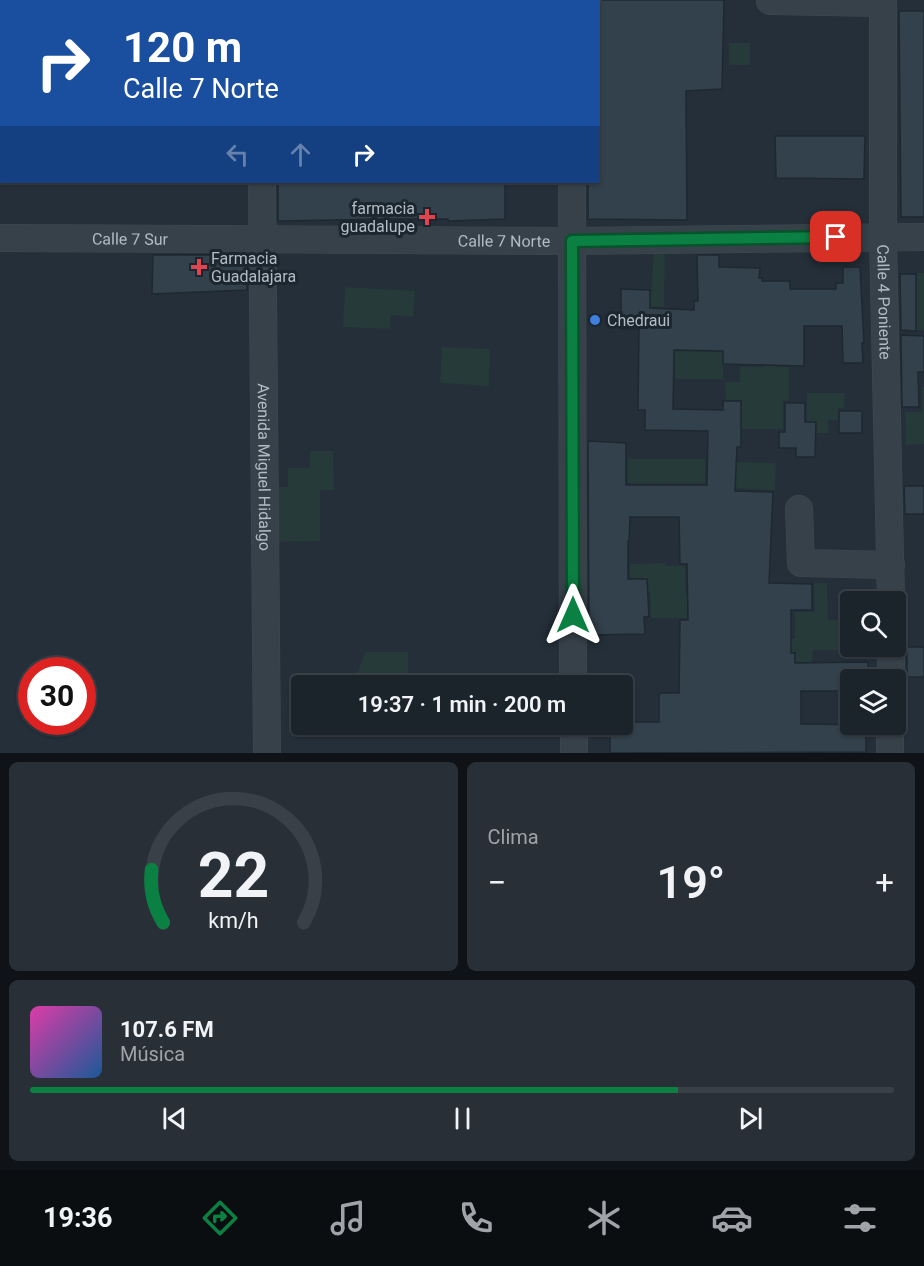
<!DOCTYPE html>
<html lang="es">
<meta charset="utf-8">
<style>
:root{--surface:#1b232b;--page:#282f37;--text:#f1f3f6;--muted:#a0a4a9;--line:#394047;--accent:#0b8043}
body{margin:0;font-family:Roboto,sans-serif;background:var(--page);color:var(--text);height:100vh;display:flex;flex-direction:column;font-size:22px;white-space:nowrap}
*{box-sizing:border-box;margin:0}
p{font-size:20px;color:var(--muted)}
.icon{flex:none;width:33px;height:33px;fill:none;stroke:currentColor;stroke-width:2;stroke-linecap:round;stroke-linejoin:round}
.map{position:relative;height:753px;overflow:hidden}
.panel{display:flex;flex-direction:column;gap:9px;padding:9px;background:#0f1318;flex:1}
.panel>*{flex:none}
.banner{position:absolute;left:0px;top:0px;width:600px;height:183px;box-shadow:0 2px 4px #0004,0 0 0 2px var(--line);background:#1a4fa0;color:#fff;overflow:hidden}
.buttons{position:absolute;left:840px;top:591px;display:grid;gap:12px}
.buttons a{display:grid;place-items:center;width:66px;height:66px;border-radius:6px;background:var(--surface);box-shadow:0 2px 4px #0004,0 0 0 2px var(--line);font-size:30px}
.speed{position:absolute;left:18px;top:657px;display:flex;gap:12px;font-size:30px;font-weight:700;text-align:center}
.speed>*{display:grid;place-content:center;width:78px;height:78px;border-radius:50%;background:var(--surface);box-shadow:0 2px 4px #0004,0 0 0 2px var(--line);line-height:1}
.speed .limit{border:9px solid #d22;background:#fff;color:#111}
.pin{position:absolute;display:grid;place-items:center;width:51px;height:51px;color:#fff;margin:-26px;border-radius:12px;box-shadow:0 3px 9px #0006}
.me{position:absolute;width:66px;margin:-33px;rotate:0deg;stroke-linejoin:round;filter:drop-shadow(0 0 4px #0008)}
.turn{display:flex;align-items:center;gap:21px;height:126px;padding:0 24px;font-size:27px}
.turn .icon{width:78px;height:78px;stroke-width:2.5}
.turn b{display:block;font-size:42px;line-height:51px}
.lanes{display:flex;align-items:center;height:57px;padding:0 24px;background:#0003;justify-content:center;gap:30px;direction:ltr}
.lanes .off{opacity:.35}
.big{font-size:45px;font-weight:600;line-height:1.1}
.panel .tile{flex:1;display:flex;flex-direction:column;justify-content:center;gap:9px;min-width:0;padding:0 21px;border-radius:9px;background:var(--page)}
.panel .dial{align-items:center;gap:0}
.dial svg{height:156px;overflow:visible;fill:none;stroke:var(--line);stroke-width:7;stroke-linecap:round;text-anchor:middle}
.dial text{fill:var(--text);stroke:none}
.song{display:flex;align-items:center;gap:18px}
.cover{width:72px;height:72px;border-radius:9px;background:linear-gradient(135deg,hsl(320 70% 55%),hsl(210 70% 35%))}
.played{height:6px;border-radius:3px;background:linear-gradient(90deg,var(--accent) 75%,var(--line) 75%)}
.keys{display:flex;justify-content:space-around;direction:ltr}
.heat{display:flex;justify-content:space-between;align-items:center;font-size:33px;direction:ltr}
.panel .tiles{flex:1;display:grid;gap:9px;grid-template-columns:1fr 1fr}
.tile:last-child{grid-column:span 2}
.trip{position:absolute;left:291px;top:675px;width:342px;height:60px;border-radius:6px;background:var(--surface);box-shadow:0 2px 4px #0004,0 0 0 2px var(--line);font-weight:600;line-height:60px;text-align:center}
.tabs{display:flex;height:96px;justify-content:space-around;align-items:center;background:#0b0e11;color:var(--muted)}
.tabs .icon{width:42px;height:42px}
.tabs .selected{color:var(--accent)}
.tabs b{font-size:27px;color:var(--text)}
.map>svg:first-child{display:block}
</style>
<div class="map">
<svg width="924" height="753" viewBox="0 0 924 753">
<rect width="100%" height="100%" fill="#242f39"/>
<g fill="#253a39">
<rect x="729" y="43" width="21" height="22"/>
<path d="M654,251h11l-1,56h-14z"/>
<rect x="917" y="273" width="7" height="57"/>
<path d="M345,287l70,4 -2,26 -22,-2 -1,14 -47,-2z"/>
<path d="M442,347l48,2 -1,37 -49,-3z"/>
<path d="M765,350h11l-1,16 14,1v33l-6,1v28h-41v-29h-16l-1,-18h15v-15h24z"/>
<path d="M675,351l48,1v27h-48z"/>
<path d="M922,387h2v57l-18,1 -1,-33h17z"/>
<path d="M807,393h38l-1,15h-6v12h-10l1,13h-22z"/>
<path d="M310,451h23l1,39h-14v51l-46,1 -1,-55h15v-19h22z"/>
<rect x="628" y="459" width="77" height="24"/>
<path d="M724,462l52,1 -1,27 -48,-2z"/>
<path d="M665,563l1,3h19l1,29h20l1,23h-56l-1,-26h-3v-14h-17v-14z"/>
<path d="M814,583h13l1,37h22v15l-9,1v14h-28l-1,12h-16v-10h-58v-13h57v-27h20z"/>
<path d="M365,652h43v33h-56v-12l6,-1z"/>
<path d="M296,675l32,1v9l-26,1 -1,17 -6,-1z"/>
</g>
<g fill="#33414c" stroke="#1e2830" stroke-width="1.5">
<path d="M598,0h126l-2,89 -36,2 1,129 -99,-1v-37h10z"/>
<path d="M899,11h25v206h-23z"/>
<path d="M775,136h90l-1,43 -88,-1z"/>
<path d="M278,182h227v37l-57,2v-2h-59l-111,2z"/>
<path d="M153,255h93l1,35 -95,4z"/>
<path d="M697,255h22v12l41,1 -1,10h3v3h28v8h46v-6h7v-16h17l4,76h-2l1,20h-20l-1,-37h-38v40l-81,-2v-13l-49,-1 -1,59 50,1v-9h18v46h-4l-2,44 38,1 -4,91 43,1v26h-21v43h4v10l73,-1v18h-18v11h-49v33l65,1v27l-256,1v-29h12v-2h37v-29h20l1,-73h8l-1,-56h-7l-1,-47h-49l-1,24h-1v38h19l2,38h-5l1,17 -56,1 -1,-194 38,2v42h81l1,-54 -63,-1v-20h-7l1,-81h-18v-40l29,1v18l44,2v-9h4z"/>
<path d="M900,274h16v57l-15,-1z"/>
<path d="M901,335l23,1v36h-6l1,35h-17z"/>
<path d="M785,403h20v19h11l-1,35h-19v-9h-17v-16h6z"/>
<rect x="839" y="411" width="23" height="22"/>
<path d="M904,486h20v28h-19z"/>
<rect x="907" y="647" width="17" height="30"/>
</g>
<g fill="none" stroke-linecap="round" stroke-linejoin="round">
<defs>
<g id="minor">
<path d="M261,0v2"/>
<path d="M570,0v2"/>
<path id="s1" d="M883,0v237l8,365"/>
<path d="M770,1l113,2"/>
<path id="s2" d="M262,182l5,571"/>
<path d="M572,182l1,504"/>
<path id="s3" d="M0,238l572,3 352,-4"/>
<path d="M799,509l2,54 90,2"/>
<path d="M891,680v-34"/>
<path d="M574,724v29"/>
<path d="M890,753v-29"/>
</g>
</defs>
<use href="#minor" stroke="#404a52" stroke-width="28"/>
<use href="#minor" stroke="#374149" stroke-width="27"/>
</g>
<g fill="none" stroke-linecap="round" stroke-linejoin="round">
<defs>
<path id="route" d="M573,615l-1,-374 264,-4"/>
</defs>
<use href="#route" stroke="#07532c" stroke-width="15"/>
<use href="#route" stroke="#0b8043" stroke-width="10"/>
</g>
<g fill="#e0444e" stroke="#1c262e" stroke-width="2">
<path d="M424 208h6v6h6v6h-6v6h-6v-6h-6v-6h6z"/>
<path d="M196 258h6v6h6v6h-6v6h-6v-6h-6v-6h6z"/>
</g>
<circle fill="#3f7fe0" stroke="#1c262e" stroke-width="2" cx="595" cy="320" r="6"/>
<g text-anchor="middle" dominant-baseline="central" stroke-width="6" stroke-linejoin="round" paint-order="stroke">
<g font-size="16" fill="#b2bcc5" stroke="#1c262e" text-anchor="start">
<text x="415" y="208" text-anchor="end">farmacia<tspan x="415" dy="18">guadalupe</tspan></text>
<text x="211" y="258">Farmacia<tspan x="211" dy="18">Guadalajara</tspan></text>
<text x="607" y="320">Chedraui</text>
</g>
<g font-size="16" fill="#b2bcc5" stroke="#1c262e">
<text stroke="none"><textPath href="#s3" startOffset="130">Calle 7 Sur</textPath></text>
<text stroke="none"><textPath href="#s3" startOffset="504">Calle 7 Norte</textPath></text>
<text stroke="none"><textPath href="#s1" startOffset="302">Calle 4 Poniente</textPath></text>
<text stroke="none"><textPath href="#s2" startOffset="285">Avenida Miguel Hidalgo</textPath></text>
</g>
</g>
</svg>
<div class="buttons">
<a><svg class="icon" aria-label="search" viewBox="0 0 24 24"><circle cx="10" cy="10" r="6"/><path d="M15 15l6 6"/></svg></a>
<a><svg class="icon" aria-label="layers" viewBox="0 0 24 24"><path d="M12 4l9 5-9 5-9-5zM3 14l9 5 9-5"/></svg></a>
</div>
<div class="speed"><div class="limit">30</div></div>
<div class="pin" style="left:836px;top:237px;background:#d93025"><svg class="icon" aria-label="arrive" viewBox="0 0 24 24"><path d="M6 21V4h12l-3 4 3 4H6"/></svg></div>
<svg class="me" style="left:573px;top:615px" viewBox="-20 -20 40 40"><path d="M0-17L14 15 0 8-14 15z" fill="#0b8043" stroke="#fff" stroke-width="4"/></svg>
<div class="trip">19:37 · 1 min · 200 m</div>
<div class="banner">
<div class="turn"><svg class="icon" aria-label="right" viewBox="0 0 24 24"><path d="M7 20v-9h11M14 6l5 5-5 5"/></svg><div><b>120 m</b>Calle 7 Norte</div></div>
<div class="lanes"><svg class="icon off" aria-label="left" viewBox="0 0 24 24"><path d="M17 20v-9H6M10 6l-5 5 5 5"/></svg><svg class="icon off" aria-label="ahead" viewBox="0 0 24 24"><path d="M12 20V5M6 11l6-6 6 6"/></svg><svg class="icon" aria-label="right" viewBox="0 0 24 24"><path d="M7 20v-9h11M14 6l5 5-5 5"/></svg></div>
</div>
</div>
<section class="panel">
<div class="tiles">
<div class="tile dial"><svg viewBox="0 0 100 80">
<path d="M14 69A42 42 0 1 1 86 69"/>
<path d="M14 69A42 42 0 0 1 8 42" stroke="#0b8043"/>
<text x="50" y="56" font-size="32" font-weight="700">22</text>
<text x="50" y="72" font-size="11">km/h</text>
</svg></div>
<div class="tile"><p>Clima</p>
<div class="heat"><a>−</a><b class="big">19°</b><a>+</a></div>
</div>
<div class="tile">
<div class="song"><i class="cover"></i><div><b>107.6 FM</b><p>Música</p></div></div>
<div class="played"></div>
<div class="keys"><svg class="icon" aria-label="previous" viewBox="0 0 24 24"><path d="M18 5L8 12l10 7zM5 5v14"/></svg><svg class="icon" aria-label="pause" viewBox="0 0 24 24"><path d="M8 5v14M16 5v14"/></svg><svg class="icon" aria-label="next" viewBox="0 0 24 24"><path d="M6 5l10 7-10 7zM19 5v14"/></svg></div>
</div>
</div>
</section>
<nav class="tabs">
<b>19:36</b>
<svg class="icon selected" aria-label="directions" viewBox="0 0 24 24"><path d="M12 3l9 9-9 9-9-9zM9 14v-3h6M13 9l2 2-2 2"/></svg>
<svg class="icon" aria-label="music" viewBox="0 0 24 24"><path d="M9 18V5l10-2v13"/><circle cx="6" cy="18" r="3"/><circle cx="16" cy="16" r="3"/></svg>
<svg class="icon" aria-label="phone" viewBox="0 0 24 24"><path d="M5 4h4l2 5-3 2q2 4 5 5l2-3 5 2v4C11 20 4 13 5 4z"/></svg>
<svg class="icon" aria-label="climate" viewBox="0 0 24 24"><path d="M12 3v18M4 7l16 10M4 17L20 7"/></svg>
<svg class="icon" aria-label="car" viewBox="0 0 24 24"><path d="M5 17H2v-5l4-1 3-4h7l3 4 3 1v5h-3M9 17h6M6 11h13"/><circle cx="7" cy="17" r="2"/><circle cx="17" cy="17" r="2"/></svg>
<svg class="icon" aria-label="filters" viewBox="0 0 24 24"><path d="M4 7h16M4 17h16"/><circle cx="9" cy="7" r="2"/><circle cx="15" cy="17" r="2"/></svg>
</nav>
